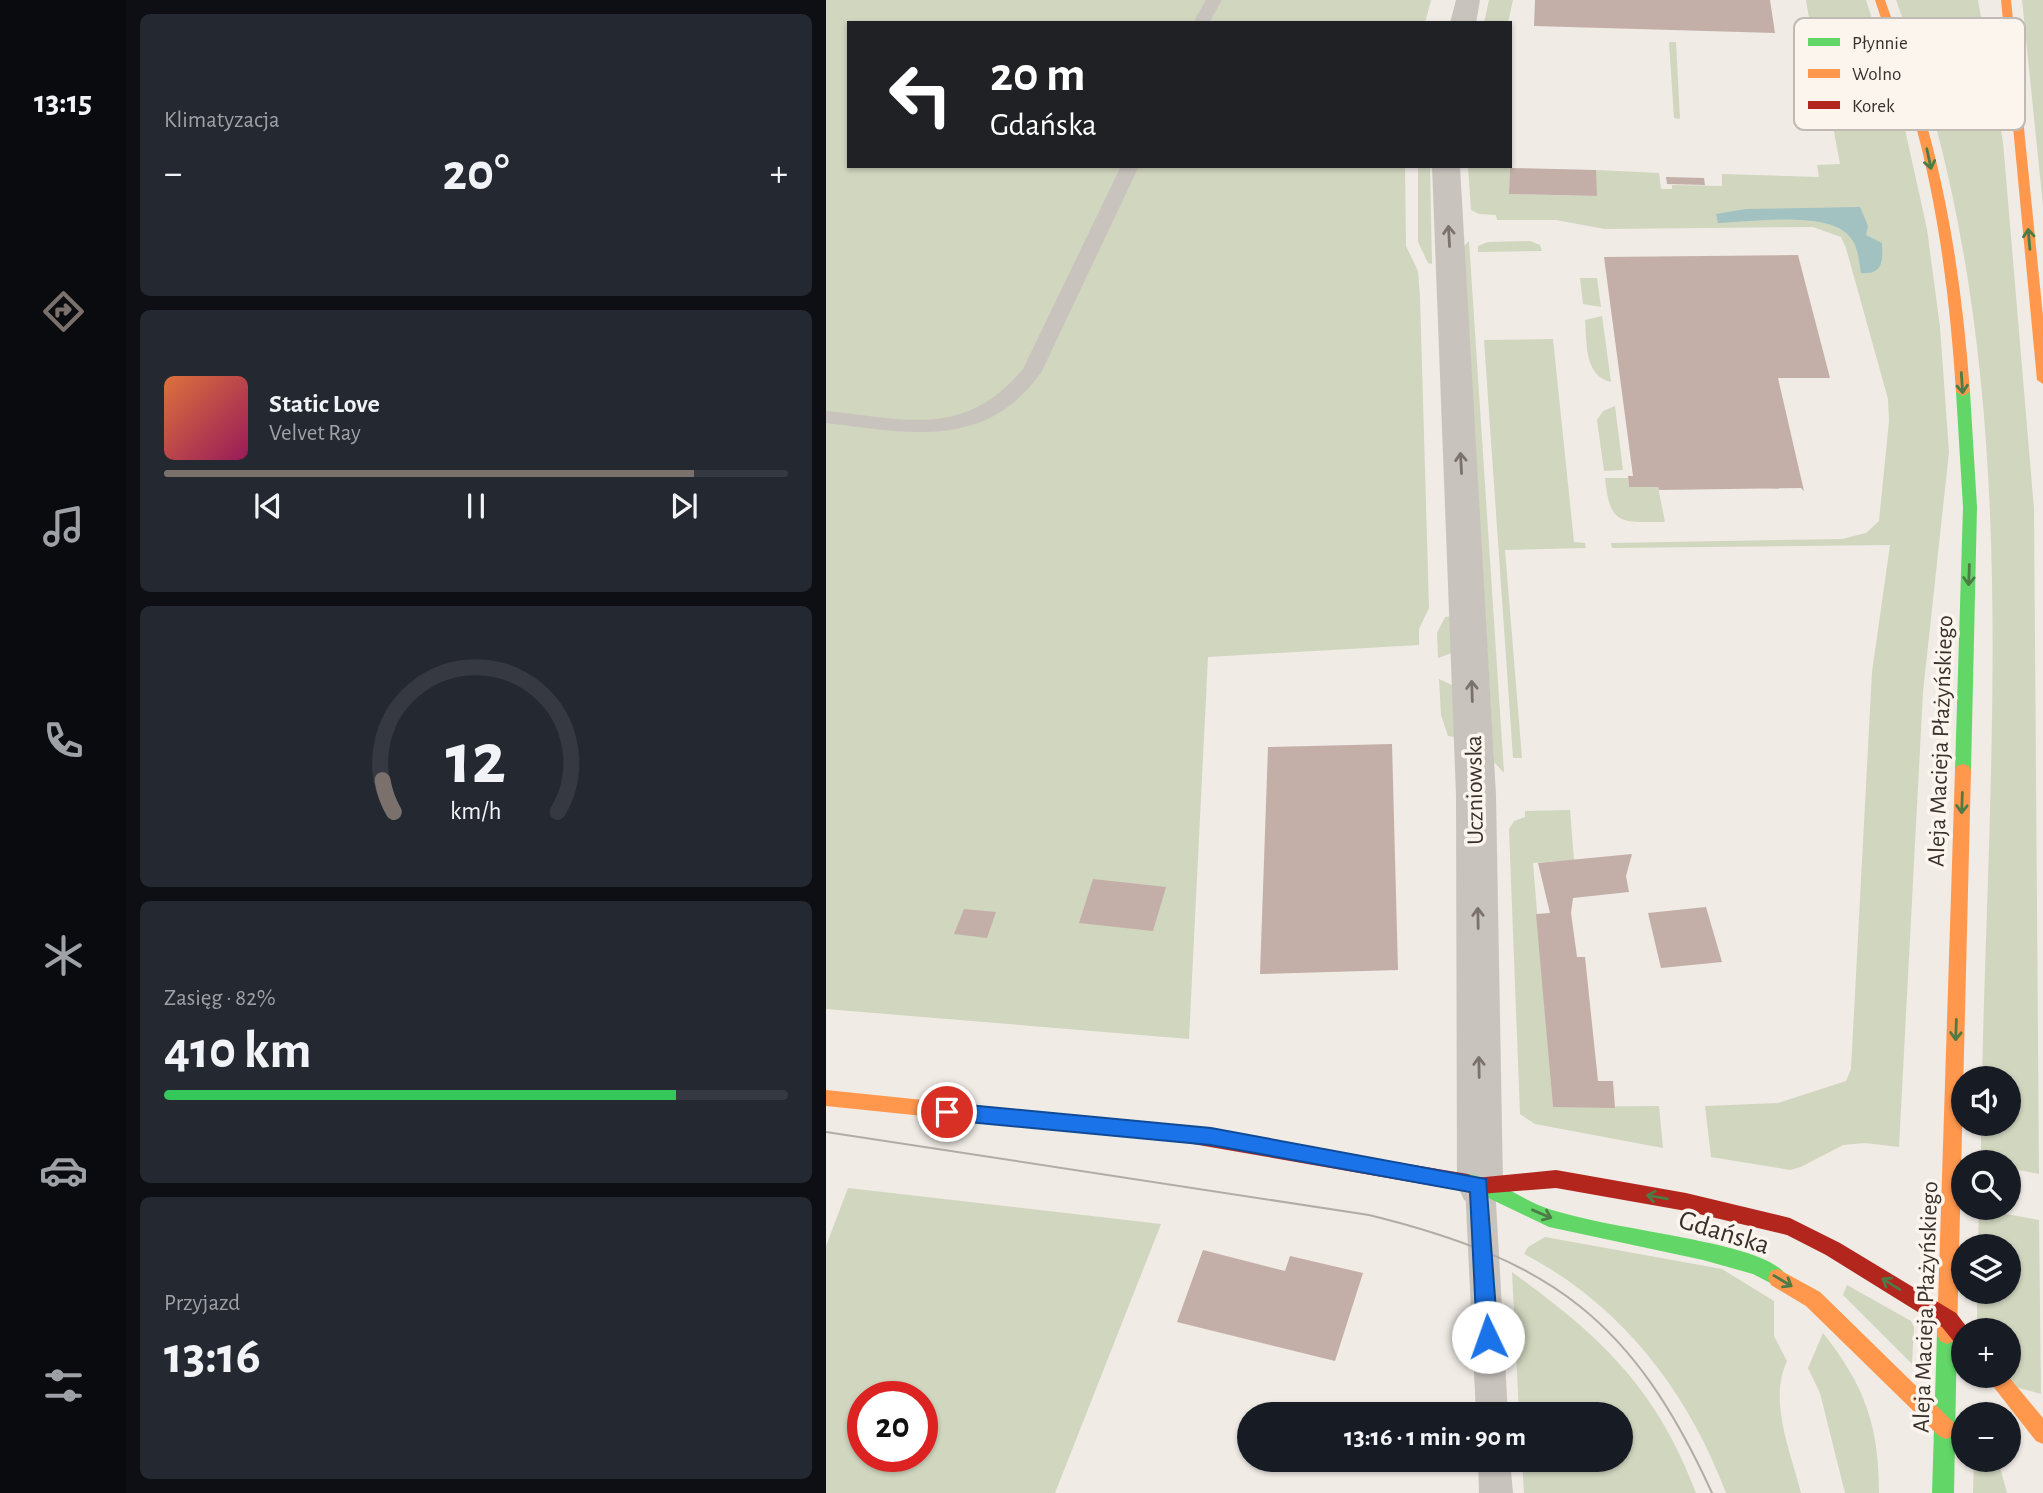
<!DOCTYPE html>
<html lang="pl">
<meta charset="utf-8">
<style>
:root{--surface:#171b24;--page:#242831;--text:#f1f3f6;--muted:#9ea1a6;--line:#363941;--accent:#7a716c}
body{margin:0;font-family:"Alegreya Sans",sans-serif;background:var(--page);color:var(--text);height:100vh;display:flex;flex-direction:column;font-size:26px;white-space:nowrap}
*{box-sizing:border-box;margin:0}
p{font-size:23px;color:var(--muted)}
.icon{flex:none;width:38px;height:38px;fill:none;stroke:currentColor;stroke-width:2;stroke-linecap:round;stroke-linejoin:round}
.map{position:relative;flex:1;overflow:hidden}
.side{display:flex;flex-direction:column;gap:14px;padding:14px;background:#0d0f14;width:700px}
.side>*{flex:none}
.hud{position:absolute;left:21px;top:21px;width:665px;height:147px;border-radius:0px;box-shadow:0 2px 5px #0004;background:#202124;color:#fff;overflow:hidden}
.fabs{position:absolute;left:1125px;top:1066px;display:grid;gap:14px}
.fabs a{display:grid;place-items:center;width:70px;height:70px;border-radius:50%;background:var(--surface);box-shadow:0 2px 5px #0004;font-size:35px}
.speed{position:absolute;left:21px;top:1381px;display:flex;gap:14px;font-size:35px;font-weight:700;text-align:center}
.speed>*{display:grid;place-content:center;width:91px;height:91px;border-radius:50%;background:var(--surface);box-shadow:0 2px 5px #0004;line-height:1}
.speed .limit{border:10px solid #d22;background:#fff;color:#111}
.pin{position:absolute;display:grid;place-items:center;width:60px;height:60px;color:#fff;margin:-30px;border:4px solid #fff;border-radius:50%;box-shadow:0 2px 7px #0007}
.me{position:absolute;width:77px;margin:-38px;rotate:357deg;stroke-linejoin:round;filter:drop-shadow(0 0 5px #0008)}
.turn{display:flex;align-items:center;gap:24px;height:147px;padding:0 28px;font-size:32px}
.turn .icon{width:91px;height:91px;stroke-width:2.5}
.turn b{display:block;font-size:49px;line-height:60px}
.big{font-size:52px;font-weight:600;line-height:1.1}
.side .card{flex:1;display:flex;flex-direction:column;justify-content:center;gap:10px;min-width:0;padding:0 24px;border-radius:10px;background:var(--page)}
.side .dial{align-items:center;gap:0}
.dial svg{height:182px;overflow:visible;fill:none;stroke:var(--line);stroke-width:7;stroke-linecap:round;text-anchor:middle}
.dial text{fill:var(--text);stroke:none}
.song{display:flex;align-items:center;gap:21px}
.cover{width:84px;height:84px;border-radius:10px;background:linear-gradient(135deg,hsl(20 70% 55%),hsl(330 70% 35%))}
.played{height:7px;border-radius:4px;background:linear-gradient(90deg,var(--accent) 85%,var(--line) 85%)}
.keys{display:flex;justify-content:space-around;direction:ltr}
.heat{display:flex;justify-content:space-between;align-items:center;font-size:38px;direction:ltr}
.charge{height:10px;border-radius:5px;background:linear-gradient(90deg,#34c759 82%,var(--line) 0)}
.trip{position:absolute;left:411px;top:1402px;width:396px;height:70px;border-radius:35px;background:var(--surface);box-shadow:0 2px 5px #0004;font-weight:600;line-height:70px;text-align:center}
main{display:flex;flex:1;min-height:0}
.dock{display:flex;flex-direction:column;width:126px;justify-content:space-around;align-items:center;background:#090b0e;color:var(--muted)}
.dock .icon{width:49px;height:49px}
.dock .current{color:var(--accent)}
.dock b{font-size:32px;color:var(--text)}
.map>svg:first-child{display:block}
</style>
<main>
<nav class="dock">
<b>13:15</b>
<svg class="icon current" aria-label="directions" viewBox="0 0 24 24"><path d="M12 3l9 9-9 9-9-9zM9 14v-3h6M13 9l2 2-2 2"/></svg>
<svg class="icon" aria-label="music" viewBox="0 0 24 24"><path d="M9 18V5l10-2v13"/><circle cx="6" cy="18" r="3"/><circle cx="16" cy="16" r="3"/></svg>
<svg class="icon" aria-label="phone" viewBox="0 0 24 24"><path d="M5 4h4l2 5-3 2q2 4 5 5l2-3 5 2v4C11 20 4 13 5 4z"/></svg>
<svg class="icon" aria-label="climate" viewBox="0 0 24 24"><path d="M12 3v18M4 7l16 10M4 17L20 7"/></svg>
<svg class="icon" aria-label="car" viewBox="0 0 24 24"><path d="M5 17H2v-5l4-1 3-4h7l3 4 3 1v5h-3M9 17h6M6 11h13"/><circle cx="7" cy="17" r="2"/><circle cx="17" cy="17" r="2"/></svg>
<svg class="icon" aria-label="filters" viewBox="0 0 24 24"><path d="M4 7h16M4 17h16"/><circle cx="9" cy="7" r="2"/><circle cx="15" cy="17" r="2"/></svg>
</nav>
<section class="side">
<div class="card"><p>Klimatyzacja</p>
<div class="heat"><a>−</a><b class="big">20°</b><a>+</a></div>
</div>
<div class="card">
<div class="song"><i class="cover"></i><div><b>Static Love</b><p>Velvet Ray</p></div></div>
<div class="played"></div>
<div class="keys"><svg class="icon" aria-label="previous" viewBox="0 0 24 24"><path d="M18 5L8 12l10 7zM5 5v14"/></svg><svg class="icon" aria-label="pause" viewBox="0 0 24 24"><path d="M8 5v14M16 5v14"/></svg><svg class="icon" aria-label="next" viewBox="0 0 24 24"><path d="M6 5l10 7-10 7zM19 5v14"/></svg></div>
</div>
<div class="card dial"><svg viewBox="0 0 100 80">
<path d="M14 69A42 42 0 1 1 86 69"/>
<path d="M14 69A42 42 0 0 1 9 55" stroke="#7a716c"/>
<text x="50" y="56" font-size="32" font-weight="700">12</text>
<text x="50" y="72" font-size="11">km/h</text>
</svg></div>
<div class="card"><p>Zasięg · 82%</p><b class="big">410 km</b><div class="charge"></div></div>
<div class="card"><p>Przyjazd</p><b class="big">13:16</b></div>
</section>
<div class="map">
<svg width="1217" height="1493" viewBox="0 0 1217 1493">
<rect width="100%" height="100%" fill="#f0ebe5"/>
<g fill="#d1d6bf" fill-rule="evenodd">
<path d="M0,0h605l-6,23h-576v143h556l1,80 12,25 2,26 9,311 -10,21v16l-211,12 -19,382 -363,-30z"/>
<path d="M663,0h24l-5,23h-24z"/>
<path d="M980,0h60l34,107 27,122 13,98 9,125 -26,240 -24,455 -34,-4 -22,2 -42,22 -11,3 -79,-13 -6,-51 73,-3 68,-22 5,-12 21,-397 18,-127 -278,3 -1,-5 231,-4 24,-6 13,-12 10,-100 -1,-22 -42,-151 -5,-11 -28,-10 -208,2 -49,-9h-59l-1,-5 -17,-1 -8,-4 -3,-44 42,2 -1,26 87,2v-26l63,3 2,16h11v-4l50,1v-12l97,3 -2,-12 23,-1 -20,-107 -21,-1 14,-14z"/>
<path d="M1070,0h82l25,142 31,367 5,665 -30,-6v-6h-28v-38h28v-46h-27c8,-365 44,-729 -86,-1078z"/>
<path d="M1196,0h21v206z"/>
<path d="M843,42h7l4,77 -6,-1z"/>
<path d="M592,166h12l2,98 -4,-1 -10,-21z"/>
<path d="M643,241l35,532 -10,-11 -31,-515z"/>
<path d="M704,241l10,4 2,6 -64,1v-6l10,-4z"/>
<path d="M754,278h17l4,29 -18,-3z"/>
<path d="M776,316l9,66c-27,-6 -24,-39 -26,-62z"/>
<path d="M727,339l21,203 11,1 1,5 -81,2 17,208h-9l-29,-418z"/>
<path d="M789,406l8,64 -19,1 -7,-51 6,-9z"/>
<path d="M779,478h23l1,9h29l7,35c-45,0 -55,4 -60,-44z"/>
<path d="M625,616l1,37 -14,5 -1,-25 8,-16z"/>
<path d="M613,679l15,7 1,51 -7,-1 -7,-21z"/>
<path d="M744,810l4,50 -41,3 20,244 106,-1 4,42 -128,-24 -15,-10 -11,-285 5,-8 11,-4v-6z"/>
<path d="M22,1188l313,36 -106,269h-229v-247zM37,1396h59v60h-59z"/>
<path d="M1153,1209l60,11 2,174 -29,-8 -6,-10h3v-46h-32v-38h32v-46h-31z"/>
<path d="M719,1237l177,32 52,32v35l13,25c-19,40 4,91 14,132h-75c-38,-101 -104,-188 -202,-239l4,-7z"/>
<path d="M686,1272c89,65 144,115 184,221h-172l-2,-33h98v-46h-101z"/>
<path d="M1021,1285l64,36 3,6 -2,37 -69,-69z"/>
<path d="M997,1333c42,53 56,93 56,160h-34l-25,-100 -12,-25z"/>
<path d="M1148,1460h24l9,33h-34z"/>
</g>
<path fill="#a1c2c1" d="M1034,207l8,19 -2,9 16,8c1,18 1,32 -21,30 -2,-12 -3,-27 -11,-36 -20,-27 -101,-15 -132,-14l-2,-9 30,-5z"/>
<g fill="#c3afa7">
<path d="M709,0h235l5,33 -241,-7z"/>
<path d="M684,168l86,2 1,26 -88,-2z"/>
<path d="M840,177l38,1 1,7 -38,-1z"/>
<path d="M972,255l32,123h-52l26,113 -3,-3 -142,2 -1,-3h-29l-1,-11h5l-29,-219z"/>
<path d="M566,744l6,226 -138,4 8,-227z"/>
<path d="M806,854l-6,22 3,16 -56,6 -2,15 6,44h8l13,124h15l2,27 -62,-1 -17,-193 14,-1 -12,-50z"/>
<path d="M267,879l73,8 -13,44 -74,-8z"/>
<path d="M880,907l16,55 -61,6 -13,-55z"/>
<path d="M138,909l32,3 -9,26 -33,-4z"/>
<path d="M377,1250l82,21 5,-15 73,17 -28,88 -158,-39z"/>
</g>
<g fill="none" stroke-linecap="round" stroke-linejoin="round">
<g fill="#c9c3be" fill-rule="evenodd">
<path d="M380,0h16l-13,23h-16z"/>
<path d="M295,166h18l-97,205c-55,80 -133,62 -216,52v-12c81,8 138,28 197,-42z"/>
<path d="M654,1172l10,4 5,9 13,229h-32l-11,-229 5,-9z"/>
<path d="M652,1460h32l3,33h-34z"/>
</g>
<g fill="#c9c3be" fill-rule="evenodd">
<path d="M630,0h24l-4,23h-26z"/>
<path d="M606,166h28l36,629 7,390 -7,15 -16,6 -16,-6 -7,-15 -1,-390z"/>
</g>
<g fill="#63d668" fill-rule="evenodd">
<path d="M1137,388l7,4 7,115 -6,263 -2,4h-12l-2,-4 8,-263 -7,-115z"/>
<path d="M642,1174c31,6 55,27 84,36 43,13 89,19 133,28 24,5 93,17 103,40l-3,7 -7,2 -25,-13 -50,-14 -154,-33 -71,-34 -17,-4 -3,-6 3,-6z"/>
<path d="M1121,1324l7,3 3,7 -3,159h-22l5,-159 3,-7z"/>
</g>
<g fill="#ff974d" fill-rule="evenodd">
<path d="M1049,0h10c13,37 27,74 38,112 27,91 40,185 47,280l-7,4 -7,-4c-6,-95 -18,-189 -44,-280 -10,-38 -25,-75 -37,-112z"/>
<path d="M1175,0h10l32,316v68l-6,-4z"/>
<path d="M1137,764l6,2 2,4 -14,564 -3,7 -7,3 -7,-3 -3,-7 18,-564 2,-4z"/>
<path d="M0,1090l361,37 7,2 2,6 -2,6 -7,2 -361,-37z"/>
<path d="M952,1269l42,23 133,130 3,7 -3,7 -7,3 -7,-3 -133,-130 -35,-21 -3,-7 3,-7z"/>
<path d="M1159,1376h23l35,42v26l-7,-3z"/>
</g>
<path fill="#b3261e" fill-rule="evenodd" d="M361,1127l281,47 7,4 81,-8 130,23 104,25 50,25 116,70 13,17h-5v15l-9,-2 -13,-16 -116,-72 -39,-20 -101,-24 -130,-23 -76,6 -7,-4 -5,2 -281,-49 -7,-2 -2,-6 2,-6z"/>
<path stroke="#b1aca8" stroke-width="2" d="M0,1132l543,83c183,45 264,105 343,278"/>
</g>
<defs><path id="oneway-shaft" d="M-6 0H5M1.5-3L5.5 0L1.5 3" fill="none" stroke-width="1.6" stroke-linecap="round" stroke-linejoin="round" transform="scale(1.75)"/></defs>
<g stroke="#4d7b46">
<use href="#oneway-shaft" transform="translate(1103 159) rotate(78)"/>
<use href="#oneway-shaft" transform="translate(1203 239) rotate(-95)"/>
<use href="#oneway-shaft" transform="translate(1136 383) rotate(86)"/>
<use href="#oneway-shaft" transform="translate(1143 575) rotate(92)"/>
<use href="#oneway-shaft" transform="translate(1136 803) rotate(92)"/>
<use href="#oneway-shaft" transform="translate(1130 1030) rotate(92)"/>
<use href="#oneway-shaft" transform="translate(831 1197) rotate(-170)"/>
<use href="#oneway-shaft" transform="translate(716 1214) rotate(23)"/>
<use href="#oneway-shaft" transform="translate(957 1281) rotate(31)"/>
<use href="#oneway-shaft" transform="translate(1065 1284) rotate(-148)"/>
</g>
<g stroke="#7b726d">
<use href="#oneway-shaft" transform="translate(623 236) rotate(-93)"/>
<use href="#oneway-shaft" transform="translate(635 463) rotate(-93)"/>
<use href="#oneway-shaft" transform="translate(646 691) rotate(-92)"/>
<use href="#oneway-shaft" transform="translate(652 918) rotate(-91)"/>
<use href="#oneway-shaft" transform="translate(653 1067) rotate(-91)"/>
</g>
<path fill="#1a73e8" stroke="#114b97" stroke-width="2" d="M121,1103l264,25 275,51 12,158 -3,7 -7,3 -8,-3 -3,-7 -7,-145 -259,-47 -264,-25 -6,-3 -3,-5 3,-6z"/>
<g text-anchor="middle" dominant-baseline="central" stroke-width="7" stroke-linejoin="round" paint-order="stroke">
<g font-size="24" fill="#3b302b" stroke="#fbf5ee">
<text transform="translate(1115 741) rotate(-88)">Aleja Macieja Płażyńskiego</text>
<text transform="translate(649 790) rotate(-91)">Uczniowska</text>
<text transform="translate(1100 1307) rotate(-88)">Aleja Macieja Płażyńskiego</text>
</g>
<g font-size="28" fill="#3b302b" stroke="#fbf5ee">
<text transform="translate(898 1233) rotate(17)">Gdańska</text>
</g>
</g>
<rect x="968" y="18" width="231" height="112" rx="10" fill="#fbf5ee" stroke="#c1bab4" stroke-width="2"/>
<rect x="982" y="38" width="32" height="8" fill="#63d668"/>
<rect x="982" y="69" width="32" height="9" fill="#ff974d"/>
<rect x="982" y="101" width="32" height="8" fill="#b3261e"/>
<g font-size="19" fill="#3b302b">
<text x="1026" y="49">Płynnie</text>
<text x="1026" y="80">Wolno</text>
<text x="1026" y="112">Korek</text>
</g>
</svg>
<div class="fabs">
<a><svg class="icon" aria-label="sound" viewBox="0 0 24 24"><path d="M4 9h4l5-4v14l-5-4H4zM17 9q2 3 0 6"/></svg></a>
<a><svg class="icon" aria-label="search" viewBox="0 0 24 24"><circle cx="10" cy="10" r="6"/><path d="M15 15l6 6"/></svg></a>
<a><svg class="icon" aria-label="layers" viewBox="0 0 24 24"><path d="M12 4l9 5-9 5-9-5zM3 14l9 5 9-5"/></svg></a>
<a>+</a>
<a>−</a>
</div>
<div class="speed"><div class="limit">20</div></div>
<div class="pin" style="left:121px;top:1112px;background:#d93025"><svg class="icon" aria-label="arrive" viewBox="0 0 24 24"><path d="M6 21V4h12l-3 4 3 4H6"/></svg></div>
<svg class="me" style="left:662px;top:1337px" viewBox="-20 -20 40 40"><circle r="19" fill="#fff"/><path d="M0-13L10 11 0 6-10 11z" fill="#1a73e8"/></svg>
<div class="trip">13:16 · 1 min · 90 m</div>
<div class="hud">
<div class="turn"><svg class="icon" aria-label="left" viewBox="0 0 24 24"><path d="M17 20v-9H6M10 6l-5 5 5 5"/></svg><div><b>20 m</b>Gdańska</div></div>
</div>
</div>
</main>
